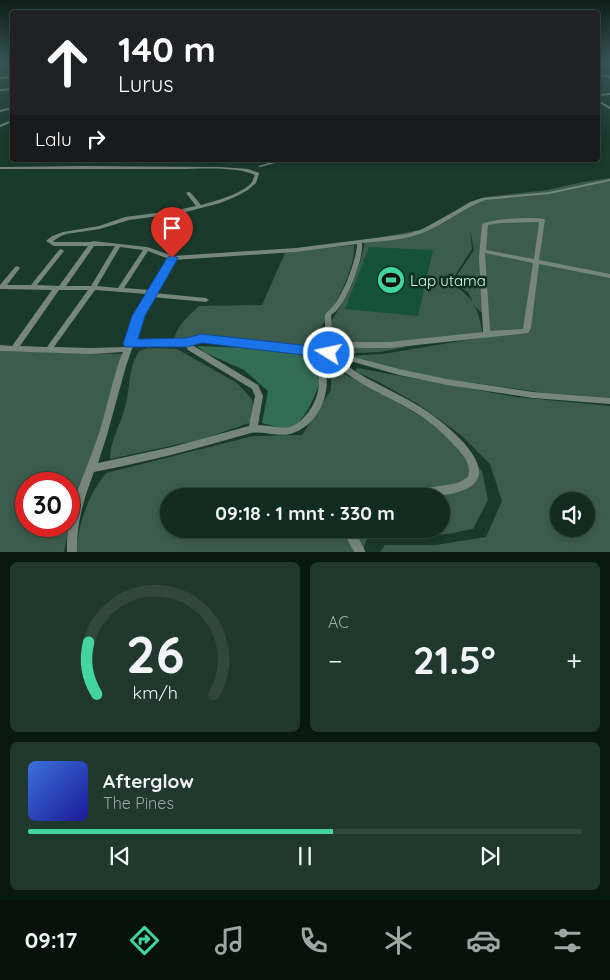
<!DOCTYPE html>
<html lang="id">
<meta charset="utf-8">
<style>
:root{--surface:#132c21;--page:#20382e;--text:#f1f3f6;--muted:#9da7a5;--line:#32483f;--accent:#44d49f}
body{margin:0;font-family:Quicksand,sans-serif;background:var(--page);color:var(--text);height:100vh;display:flex;flex-direction:column;font-size:19px;white-space:nowrap}
*{box-sizing:border-box;margin:0}
p{font-size:16px;color:var(--muted)}
.icon{flex:none;width:28px;height:28px;fill:none;stroke:currentColor;stroke-width:2;stroke-linecap:round;stroke-linejoin:round}
.map{position:relative;height:552px;overflow:hidden}
.sheet{display:flex;flex-direction:column;gap:10px;padding:10px;background:#0a1812;flex:1}
.sheet>*{flex:none}
.guide{position:absolute;left:10px;top:10px;width:590px;height:152px;border-radius:5px;box-shadow:0 2px 8px #0003,0 0 0 1px var(--line);background:#202124;color:#fff;overflow:hidden}
.tools{position:absolute;left:550px;top:492px;display:grid;gap:10px}
.tools a{display:grid;place-items:center;width:45px;height:45px;border-radius:50%;background:var(--surface);box-shadow:0 2px 8px #0003,0 0 0 1px var(--line);font-size:25px}
.speed{position:absolute;left:15px;top:472px;display:flex;gap:10px;font-size:25px;font-weight:700;text-align:center}
.speed>*{display:grid;place-content:center;width:65px;height:65px;border-radius:50%;background:var(--surface);box-shadow:0 2px 8px #0003,0 0 0 1px var(--line);line-height:1}
.speed .limit{border:8px solid #d22;background:#fff;color:#111}
.pin{position:absolute;display:grid;place-items:center;width:42px;height:42px;color:#fff;margin:-51px -21px;border-radius:50% 50% 50% 0;rotate:-45deg;box-shadow:0 0 5px #0007}
.pin .icon{rotate:45deg}
.me{position:absolute;width:55px;margin:-28px;rotate:280deg;stroke-linejoin:round;filter:drop-shadow(0 0 4px #0008)}
.turn{display:flex;align-items:center;gap:18px;height:105px;padding:0 25px;font-size:22px}
.turn .icon{width:65px;height:65px;stroke-width:2.5}
.turn b{display:block;font-size:35px;line-height:42px}
.then{display:flex;align-items:center;height:48px;padding:0 25px;background:#0003;gap:10px;font-size:19px}
.big{font-size:38px;font-weight:700;line-height:1.1}
.sheet .card{flex:1;display:flex;flex-direction:column;justify-content:center;gap:8px;min-width:0;padding:0 18px;border-radius:8px;background:var(--page)}
.sheet .dial{align-items:center;gap:0}
.dial svg{height:130px;overflow:visible;fill:none;stroke:var(--line);stroke-width:7;stroke-linecap:round;text-anchor:middle}
.dial text{fill:var(--text);stroke:none}
.song{display:flex;align-items:center;gap:15px}
.cover{width:60px;height:60px;border-radius:8px;background:linear-gradient(135deg,hsl(220 70% 55%),hsl(240 70% 35%))}
.played{height:5px;border-radius:2px;background:linear-gradient(90deg,var(--accent) 55%,var(--line) 55%)}
.keys{display:flex;justify-content:space-around;direction:ltr}
.heat{display:flex;justify-content:space-between;align-items:center;font-size:28px;direction:ltr}
.sheet .tiles{flex:1;display:grid;gap:10px;grid-template-columns:1fr 1fr}
.card:last-child{grid-column:span 2}
.trip{position:absolute;left:160px;top:488px;width:290px;height:50px;border-radius:25px;background:var(--surface);box-shadow:0 2px 8px #0003,0 0 0 1px var(--line);font-weight:700;line-height:50px;text-align:center}
.menu{display:flex;height:80px;justify-content:space-around;align-items:center;background:#08120d;color:var(--muted)}
.menu .icon{width:35px;height:35px}
.menu .on{color:var(--accent)}
.menu b{font-size:22px;color:var(--text)}
.map>svg:first-child{display:block}
</style>
<div class="map">
<svg width="610" height="553" viewBox="0 0 610 553">
<rect width="100%" height="100%" fill="#193a2c"/>
<g fill="#3c5d4e" fill-rule="evenodd">
<path d="M610,178v220l-64,-5 -107,-15 -89,-19 -1,-3 34,-2 102,-17 -3,-24 -8,-7 -6,-14 -16,-9 22,-33 -4,-21 2,20 -22,34c21,12 29,24 32,49l-102,20 -23,1 -45,-4c23,-30 48,-71 53,-109l55,-10 32,-17 17,-11 16,-5 62,-7 36,-8z"/>
<path d="M354,245c2,31 -31,80 -48,105l-58,-8 -74,-1c1,-13 15,-26 25,-35l63,-1 23,-52z"/>
<path d="M148,348l29,1 60,34 15,16 2,16 -5,8 -46,16 -93,20c0,-20 12,-36 16,-56 4,-17 3,-37 13,-52z"/>
<path d="M0,351l122,3 3,3 -38,123 -16,34 -2,12v-42h-43v42h43l-5,26h-64z"/>
<path d="M315,358h9l18,15 39,20 46,27 28,24 27,27 6,29 -15,29c-13,2 -26,6 -39,6 -22,-1 -43,-5 -64,-4l-8,21h-286c2,-28 12,-57 30,-79l147,-37 49,-1 29,-45v-15zM169,496h272v33h-272z"/>
<path d="M357,368l159,29 94,9v146h-230l5,-7h51l50,-8 16,-36 -12,-37 -29,-29 -43,-31 -39,-22 -24,-11zM559,501h27v28h-27z"/>
</g>
<path fill="#346d56" d="M197,346l47,2 58,7 18,25c-2,11 -17,43 -27,47 -8,4 -22,-2 -31,-4l6,-32 -24,-21 -38,-17z"/>
<path fill="#15523c" d="M369,247l64,3 -15,66 -73,-7z"/>
<g fill="none" stroke-linecap="round" stroke-linejoin="round">
<g fill="#76857d" fill-rule="evenodd">
<path d="M598,74l12,2v2l-12,-2z"/>
<path d="M12,76v2l-12,1v-2z"/>
<path d="M12,88v2l-12,1v-2z"/>
<path d="M610,93v2l-12,1v-2z"/>
<path d="M598,100l12,7v2l-12,-7z"/>
<path d="M12,107v2l-12,3v-2z"/>
<path d="M11,120h1v2l-12,5v-2z"/>
<path d="M280,160h7l-27,7 -2,-1z"/>
<path d="M82,166l139,1 27,2 11,4v1l-3,9 -8,7 -13,7 -15,6 -34,9 -27,4 -30,4 -29,9 -34,5 -5,2 -8,5 2,1h36l2,-1 54,6 26,9 123,-8 111,-14 16,-5 48,-27 11,-4 67,-6 61,-13v2l-61,13 -64,6c-21,8 -38,22 -58,31 -20,9 -43,10 -65,12 2,15 -14,55 -25,67 -1,2 -4,3 -6,5l2,36 6,2 1,-4 13,-7h36l94,-10 -4,-74 3,-34c13,-6 47,-7 62,-5l1,1 -6,40 71,14v4l-71,-14 -8,64 -3,5 -139,15h-35l-8,4v3l53,14 48,10 86,13 77,6v6l-77,-6 -86,-13 -48,-10 -56,-16h-4c23,20 52,30 78,46 18,10 65,46 62,69 -4,25 -56,22 -75,22l2,-3 3,-2 49,-8 10,-6c4,-14 -6,-24 -15,-33 -12,-13 -26,-25 -42,-34 -24,-15 -68,-31 -83,-55l-10,-1c20,26 4,72 -28,80 -13,3 -26,-3 -39,-1 -52,15 -104,29 -157,39 -10,26 -18,52 -17,81h-10c-2,-44 19,-79 32,-120 9,-27 13,-55 24,-81l-32,2 -91,-3v-6l12,1 40,-56 -52,-1v-4l15,-18 2,-1 3,2 -13,17h24l28,-35 2,-1 3,2 -27,34 22,1 29,-40h-34l-8,-5 1,-1 5,-4 11,-4 36,-6 26,-9 47,-6 24,-5 -10,-13 2,-1h2l11,13c14,-4 42,-11 51,-23 1,-2 2,-6 3,-7 -19,-9 -55,-6 -76,-6 -60,0 -119,0 -179,0v-2zM539,222l-5,37 -48,-9 2,-25 13,-2zM357,244c0,14 -14,52 -24,62 -3,4 -6,5 -8,9v35l-124,-14 -14,3 -53,2 7,-26 11,-18 54,5 3,-2 -3,-2 -52,-5 20,-33 122,-8zM94,246h21l-24,40h-25zM120,247l23,3 -25,38 -21,-2zM148,251l21,8 -19,31 -26,-2zM485,253l48,10 -10,66 -33,2zM59,290h29l-41,57 -27,-1zM95,290l52,4 -12,21 -10,32 -34,1 -37,-1zM201,340l108,13c15,19 12,45 -3,62 -4,5 -10,10 -16,12 -11,2 -22,-2 -32,-2l5,-29 -5,-11 -64,-39 -2,-3zM185,345l3,5 64,39 3,7 -6,30 -77,21 -74,16 9,-28 19,-69 7,-20z"/>
<path d="M345,529h10l2,6 9,18h-11l-7,-12z"/>
</g>
</g>
<linearGradient id="sky" x2="0" y2="1"><stop stop-color="#0e2018"/><stop offset="0.45" stop-color="#385556"/><stop offset="1" stop-color="#385556" stop-opacity="0"/></linearGradient>
<rect width="610" height="140" fill="url(#sky)"/>
<path fill="#1a73e8" stroke="#114b97" d="M172,255l6,3 -33,58 -7,23 49,-1 14,-4 128,14 5,2 2,3 -2,3 -5,2 -127,-15 -15,4h-62l-2,-3 9,-28 35,-58z"/>
<defs>
<symbol id="stadium-disc" viewBox="-11 -11 22 22"><circle r="9.5" fill="#44d49f" stroke="#0e3023"/><path d="M0-5a6.5 5 0 1 0 0 10a6.5 5 0 1 0 0-10ZM-3.5-1.8h7v3.6h-7Z" fill="#111"/></symbol>
</defs>
<g fill-rule="evenodd">
<use href="#stadium-disc" x="375" y="264" width="32" height="32"/>
</g>
<g text-anchor="middle" dominant-baseline="central" stroke-width="5" stroke-linejoin="round" paint-order="stroke">
<g font-size="15" fill="#dff2e8" stroke="#0e3023" text-anchor="start">
<text x="410" y="280">Lap utama</text>
</g>
</g>
</svg>
<div class="tools">
<a><svg class="icon" aria-label="sound" viewBox="0 0 24 24"><path d="M4 9h4l5-4v14l-5-4H4zM17 9q2 3 0 6"/></svg></a>
</div>
<div class="speed"><div class="limit">30</div></div>
<div class="pin" style="left:172px;top:258px;background:#d93025"><svg class="icon" aria-label="arrive" viewBox="0 0 24 24"><path d="M6 21V4h12l-3 4 3 4H6"/></svg></div>
<svg class="me" style="left:329px;top:353px" viewBox="-20 -20 40 40"><circle r="17" fill="#1a73e8" stroke="#fff" stroke-width="3"/><path d="M0-11L8 9 0 5-8 9z" fill="#fff"/></svg>
<div class="trip">09:18 · 1 mnt · 330 m</div>
<div class="guide">
<div class="turn"><svg class="icon" aria-label="ahead" viewBox="0 0 24 24"><path d="M12 20V5M6 11l6-6 6 6"/></svg><div><b>140 m</b>Lurus</div></div>
<div class="then">Lalu<svg class="icon" aria-label="right" viewBox="0 0 24 24"><path d="M7 20v-9h11M14 6l5 5-5 5"/></svg></div>
</div>
</div>
<section class="sheet">
<div class="tiles">
<div class="card dial"><svg viewBox="0 0 100 80">
<path d="M14 69A42 42 0 1 1 86 69"/>
<path d="M14 69A42 42 0 0 1 9 37" stroke="#44d49f"/>
<text x="50" y="56" font-size="32" font-weight="700">26</text>
<text x="50" y="72" font-size="11">km/h</text>
</svg></div>
<div class="card"><p>AC</p>
<div class="heat"><a>−</a><b class="big">21.5°</b><a>+</a></div>
</div>
<div class="card">
<div class="song"><i class="cover"></i><div><b>Afterglow</b><p>The Pines</p></div></div>
<div class="played"></div>
<div class="keys"><svg class="icon" aria-label="previous" viewBox="0 0 24 24"><path d="M18 5L8 12l10 7zM5 5v14"/></svg><svg class="icon" aria-label="pause" viewBox="0 0 24 24"><path d="M8 5v14M16 5v14"/></svg><svg class="icon" aria-label="next" viewBox="0 0 24 24"><path d="M6 5l10 7-10 7zM19 5v14"/></svg></div>
</div>
</div>
</section>
<nav class="menu">
<b>09:17</b>
<svg class="icon on" aria-label="directions" viewBox="0 0 24 24"><path d="M12 3l9 9-9 9-9-9zM9 14v-3h6M13 9l2 2-2 2"/></svg>
<svg class="icon" aria-label="music" viewBox="0 0 24 24"><path d="M9 18V5l10-2v13"/><circle cx="6" cy="18" r="3"/><circle cx="16" cy="16" r="3"/></svg>
<svg class="icon" aria-label="phone" viewBox="0 0 24 24"><path d="M5 4h4l2 5-3 2q2 4 5 5l2-3 5 2v4C11 20 4 13 5 4z"/></svg>
<svg class="icon" aria-label="climate" viewBox="0 0 24 24"><path d="M12 3v18M4 7l16 10M4 17L20 7"/></svg>
<svg class="icon" aria-label="car" viewBox="0 0 24 24"><path d="M5 17H2v-5l4-1 3-4h7l3 4 3 1v5h-3M9 17h6M6 11h13"/><circle cx="7" cy="17" r="2"/><circle cx="17" cy="17" r="2"/></svg>
<svg class="icon" aria-label="filters" viewBox="0 0 24 24"><path d="M4 7h16M4 17h16"/><circle cx="9" cy="7" r="2"/><circle cx="15" cy="17" r="2"/></svg>
</nav>
